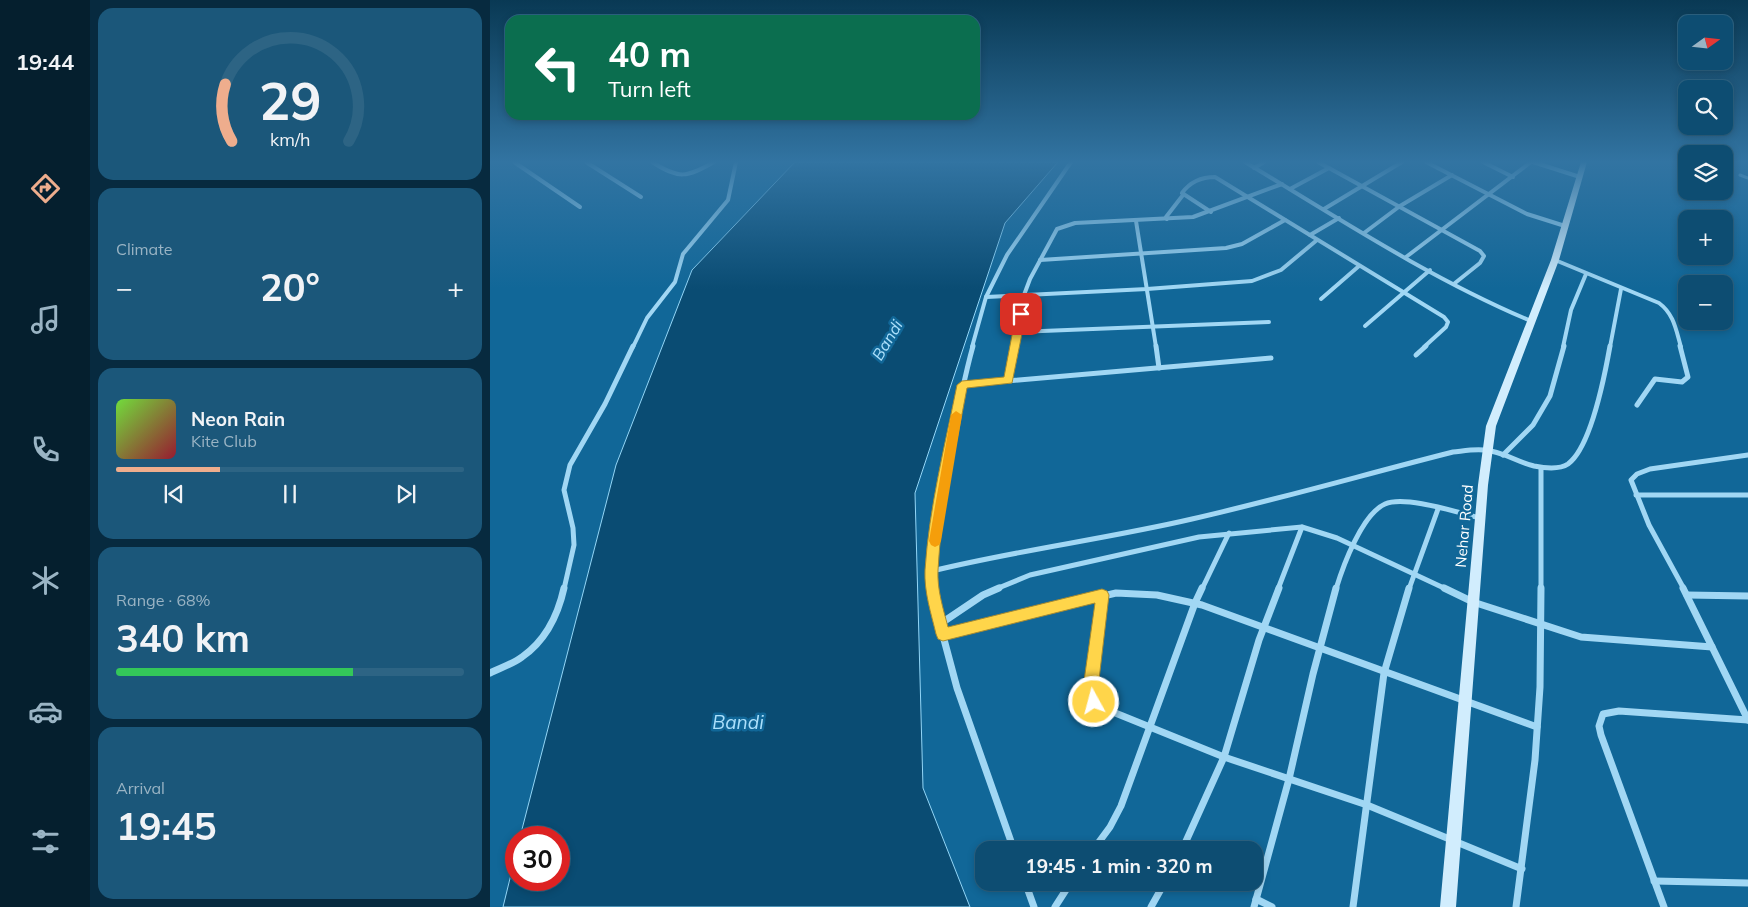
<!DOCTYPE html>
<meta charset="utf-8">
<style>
:root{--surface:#0d4d72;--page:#1b577a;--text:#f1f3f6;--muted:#9ab4c4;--line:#2d6484;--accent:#eead8d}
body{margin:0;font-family:Mulish,sans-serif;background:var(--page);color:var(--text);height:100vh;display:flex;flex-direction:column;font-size:19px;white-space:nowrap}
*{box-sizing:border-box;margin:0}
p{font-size:16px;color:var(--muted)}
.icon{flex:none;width:28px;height:28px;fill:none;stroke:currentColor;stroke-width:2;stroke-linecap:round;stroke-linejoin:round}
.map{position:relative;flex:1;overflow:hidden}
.panel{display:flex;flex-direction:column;gap:8px;padding:8px;background:#072a3f;width:400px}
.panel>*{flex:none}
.banner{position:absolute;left:15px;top:15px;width:475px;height:105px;border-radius:15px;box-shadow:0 2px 8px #0003,0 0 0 1px var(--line);background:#0b6e4f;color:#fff;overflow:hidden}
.needle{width:32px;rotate:75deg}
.controls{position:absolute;left:1188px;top:15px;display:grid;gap:10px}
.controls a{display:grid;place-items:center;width:55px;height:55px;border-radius:10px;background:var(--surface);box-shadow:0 2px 8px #0003,0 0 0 1px var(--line);font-size:25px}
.speed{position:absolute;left:15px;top:826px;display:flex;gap:10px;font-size:25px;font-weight:700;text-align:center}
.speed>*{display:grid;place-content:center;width:65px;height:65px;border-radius:50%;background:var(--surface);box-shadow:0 2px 8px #0003,0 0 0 1px var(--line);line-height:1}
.speed .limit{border:8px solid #d22;background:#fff;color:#111}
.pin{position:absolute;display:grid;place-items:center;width:42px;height:42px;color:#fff;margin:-21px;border-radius:10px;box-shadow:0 2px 8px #0006}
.me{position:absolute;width:55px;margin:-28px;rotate:353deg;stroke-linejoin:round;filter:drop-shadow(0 0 4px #0008)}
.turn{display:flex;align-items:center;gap:18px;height:105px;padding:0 20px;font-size:22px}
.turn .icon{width:65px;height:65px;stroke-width:2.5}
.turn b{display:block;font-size:35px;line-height:42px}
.big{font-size:38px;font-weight:700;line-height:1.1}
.panel .tile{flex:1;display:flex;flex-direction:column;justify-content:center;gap:8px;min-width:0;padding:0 18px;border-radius:15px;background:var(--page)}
.panel .dial{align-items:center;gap:0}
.dial svg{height:130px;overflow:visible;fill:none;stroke:var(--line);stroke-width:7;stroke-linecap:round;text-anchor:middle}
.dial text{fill:var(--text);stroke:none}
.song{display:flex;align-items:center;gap:15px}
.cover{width:60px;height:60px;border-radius:8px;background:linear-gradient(135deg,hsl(100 70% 55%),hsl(350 70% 35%))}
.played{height:5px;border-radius:2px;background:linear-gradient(90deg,var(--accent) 30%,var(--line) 30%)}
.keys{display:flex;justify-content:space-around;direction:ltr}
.heat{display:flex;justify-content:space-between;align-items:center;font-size:28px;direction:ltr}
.charge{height:8px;border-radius:4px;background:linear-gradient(90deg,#34c759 68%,var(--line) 0)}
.trip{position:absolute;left:485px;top:841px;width:288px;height:50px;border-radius:15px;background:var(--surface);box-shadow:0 2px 8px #0003,0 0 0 1px var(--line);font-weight:700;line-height:50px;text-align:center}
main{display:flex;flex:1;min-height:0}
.tabs{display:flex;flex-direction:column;width:90px;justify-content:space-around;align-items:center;background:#051f2e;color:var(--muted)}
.tabs .icon{width:35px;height:35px}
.tabs .selected{color:var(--accent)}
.tabs b{font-size:22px;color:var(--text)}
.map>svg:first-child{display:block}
</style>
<main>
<nav class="tabs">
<b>19:44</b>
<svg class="icon selected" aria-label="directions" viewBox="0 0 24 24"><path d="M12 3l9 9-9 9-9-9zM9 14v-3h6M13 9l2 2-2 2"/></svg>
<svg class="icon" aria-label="music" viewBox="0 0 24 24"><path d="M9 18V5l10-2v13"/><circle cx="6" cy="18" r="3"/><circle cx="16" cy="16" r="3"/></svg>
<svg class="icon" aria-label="phone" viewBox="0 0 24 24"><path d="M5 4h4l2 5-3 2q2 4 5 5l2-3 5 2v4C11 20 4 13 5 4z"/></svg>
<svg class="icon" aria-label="climate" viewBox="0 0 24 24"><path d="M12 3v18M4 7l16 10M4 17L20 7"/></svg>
<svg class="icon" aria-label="car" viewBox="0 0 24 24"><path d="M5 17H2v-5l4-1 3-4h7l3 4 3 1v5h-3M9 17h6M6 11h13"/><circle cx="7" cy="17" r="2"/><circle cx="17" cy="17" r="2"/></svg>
<svg class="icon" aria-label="filters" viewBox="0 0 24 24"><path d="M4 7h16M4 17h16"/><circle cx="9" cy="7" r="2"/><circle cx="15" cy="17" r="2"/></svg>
</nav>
<section class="panel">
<div class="tile dial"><svg viewBox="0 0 100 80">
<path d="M14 69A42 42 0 1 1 86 69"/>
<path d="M14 69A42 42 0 0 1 10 34" stroke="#eead8d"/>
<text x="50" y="56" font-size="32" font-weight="700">29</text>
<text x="50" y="72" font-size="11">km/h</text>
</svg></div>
<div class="tile"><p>Climate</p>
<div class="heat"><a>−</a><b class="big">20°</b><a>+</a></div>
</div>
<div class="tile">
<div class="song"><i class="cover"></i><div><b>Neon Rain</b><p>Kite Club</p></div></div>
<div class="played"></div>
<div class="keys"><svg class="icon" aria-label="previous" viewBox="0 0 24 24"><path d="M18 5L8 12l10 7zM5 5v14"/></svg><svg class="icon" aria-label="pause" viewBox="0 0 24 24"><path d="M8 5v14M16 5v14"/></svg><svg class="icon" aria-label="next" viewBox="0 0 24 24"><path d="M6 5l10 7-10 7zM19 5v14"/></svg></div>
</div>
<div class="tile"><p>Range · 68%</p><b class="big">340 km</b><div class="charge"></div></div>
<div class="tile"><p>Arrival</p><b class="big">19:45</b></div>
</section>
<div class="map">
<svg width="1258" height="907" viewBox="0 0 1258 907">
<rect width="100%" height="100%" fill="#116798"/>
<path fill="#0a4c73" stroke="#93d6f7" d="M305,162h263l-53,61 -90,270 8,295 47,119h-467l13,-53v26h43v-42l-39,-1 96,-372 76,-195z"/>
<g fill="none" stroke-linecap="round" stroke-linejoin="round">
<path stroke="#a1d7f4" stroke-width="3" d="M1250,175l8,3"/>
<g stroke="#a1d7f4" stroke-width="4">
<path d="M24,162l66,45"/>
<path d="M96,162l55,35"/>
<path d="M162,162c27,17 34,16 62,0"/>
<path d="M755,162c93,56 186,117 286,159"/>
<path d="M828,162l162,89 4,5 -4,7 -25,20"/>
<path d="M936,162l101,52 38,12"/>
<path d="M993,162l30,15"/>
<path d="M1043,162l47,15"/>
<path d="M764,168l10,-6"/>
<path d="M800,189l39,-21"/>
<path d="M834,209l78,-47"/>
<path d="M721,212l-29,-19c8,-11 19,-16 33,-16l229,140 4,5 -2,5 -22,20"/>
<path d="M677,219l-1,-2 17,-22"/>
<path d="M646,221l20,126"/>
<path d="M874,233l36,-27 52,-31"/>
<path d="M820,235l29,-17"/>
<path d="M916,257l125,-95"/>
<path d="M550,260l186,-12 16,-4 43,-24"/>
<path d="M1065,260l104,43c15,11 17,27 22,44"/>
<path d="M496,297l161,-8 105,-8 29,-11 36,-30"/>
<path d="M831,299l38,-33"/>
<path d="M875,326l65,-56"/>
<path d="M527,332l252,-10"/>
<path d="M143,347l14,-29 28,-36 8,-28 45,-54 8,-38"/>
<path d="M482,347l14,-50 21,-42 64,-93"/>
<path d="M524,347l10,-52 6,-16 27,-50 18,-6 118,-6 89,-33"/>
<path d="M1073,347l8,-37 15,-36"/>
<path d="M1120,347l11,-58"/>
</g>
<g stroke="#a1d7f4" stroke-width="5">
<path d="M666,346l3,22"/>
<path d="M926,355l10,-9"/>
<path d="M518,381l6,-35"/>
<path d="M472,385l309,-27"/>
<path d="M1147,405l18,-26 27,3 6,-5 -8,-31"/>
<path d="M1013,455l30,-30 17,-29 14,-50"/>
<path d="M1051,468v121"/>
<path d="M1146,495h112"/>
<path d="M442,571c86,-21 174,-32 260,-52 88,-20 174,-45 261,-67 10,-1 20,-3 31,-2 18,1 33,12 50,16 10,2 25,4 34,-2 23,-17 37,-90 42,-118"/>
<path d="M74,589l10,-44 -1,-17 -9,-38 6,-25 35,-61 28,-58"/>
<path d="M443,589c-2,-38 6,-77 13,-114 8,-44 15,-86 27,-129"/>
<path d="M506,589l34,-14 169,-38 103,-10 35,11 109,51"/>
<path d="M712,589l27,-56"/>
<path d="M788,589l24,-62"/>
<path d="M846,589c7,-23 26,-75 49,-85 20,-9 74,9 95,14"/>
<path d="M919,589l29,-80"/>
<path d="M1194,589l-35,-64 -18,-45 6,-6 13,-5 98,-14"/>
</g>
<g stroke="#a1d7f4" stroke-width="7">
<path d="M443,588l5,29 19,71 57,162"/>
<path d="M954,588l29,14 108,35 131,10"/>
<path d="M1193,588l65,132"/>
<path d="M612,595l-12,93 4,14 4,4 126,51 143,48 155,64"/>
<path d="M1197,595l61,1"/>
<path d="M450,624l43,-29 16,-7"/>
<path d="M453,634l173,-41 41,2 45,10 335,122"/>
<path d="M0,673c10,-5 23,-9 32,-16 23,-16 36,-42 42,-69"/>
<path d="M603,850l17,-23 11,-21 74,-203 7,-15"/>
<path d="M692,850l42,-93 35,-117 20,-52"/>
<path d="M1164,881l94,2"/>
<path d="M535,882l9,25"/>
<path d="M766,899l16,8"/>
<path d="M565,907l16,-25"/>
<path d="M661,907l14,-25"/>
<path d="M764,907l35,-128 24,-105 23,-86"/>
<path d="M863,907l31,-234 25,-85"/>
<path d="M1026,907l19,-147 5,-73 1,-99"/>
<path d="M1174,907l-63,-172 -2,-9 4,-12 16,-3 129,9"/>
</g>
<path fill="#d1edfd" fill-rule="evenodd" d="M1091,162h6l-28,98 -63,166 -8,59 -32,422h-16l38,-422 8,-59 65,-166z"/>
</g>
<linearGradient id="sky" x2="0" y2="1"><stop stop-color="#093954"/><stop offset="0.56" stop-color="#3274a2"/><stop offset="1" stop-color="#3274a2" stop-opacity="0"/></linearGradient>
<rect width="1258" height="289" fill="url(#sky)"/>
<path fill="#ffd54a" stroke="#a68a30" d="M531,310l5,4 -14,69 -45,5c-11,60 -26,121 -29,182 -1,19 5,38 10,57l154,-38 5,2 2,4 -11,93 3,14 -2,5 -5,2 -5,-2 -6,-19 12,-85 -152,38 -5,-2 -2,-5c-5,-21 -12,-42 -11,-64 4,-62 20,-125 32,-185l5,-4 42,-4 12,-63z"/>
<path fill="#f59e0b" d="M466,411l6,4 -21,126 -2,4 -4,2 -4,-2 -2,-4 22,-126z"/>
<g text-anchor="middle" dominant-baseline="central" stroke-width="5" stroke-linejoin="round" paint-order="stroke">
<g font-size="15" fill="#fff" stroke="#116798">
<text transform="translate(974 526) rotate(-85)">Nehar Road</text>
</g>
<g font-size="16" font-style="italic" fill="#ade0fb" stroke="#116798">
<text transform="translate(397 340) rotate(-59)">Bandi</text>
</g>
<g font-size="19" font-style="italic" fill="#ade0fb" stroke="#116798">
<text x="248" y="722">Bandi</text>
</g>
</g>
</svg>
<div class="controls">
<a><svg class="needle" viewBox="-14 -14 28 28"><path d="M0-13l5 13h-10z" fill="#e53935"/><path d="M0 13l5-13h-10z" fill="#9ab4c4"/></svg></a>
<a><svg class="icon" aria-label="search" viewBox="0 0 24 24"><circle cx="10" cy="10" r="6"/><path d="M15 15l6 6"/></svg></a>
<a><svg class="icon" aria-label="layers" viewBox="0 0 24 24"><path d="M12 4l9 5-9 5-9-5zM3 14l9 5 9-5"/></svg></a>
<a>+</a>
<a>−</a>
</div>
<div class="speed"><div class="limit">30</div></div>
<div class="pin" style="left:531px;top:314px;background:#d93025"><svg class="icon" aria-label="arrive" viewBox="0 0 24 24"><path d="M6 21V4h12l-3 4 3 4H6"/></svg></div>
<svg class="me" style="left:604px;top:702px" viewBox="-20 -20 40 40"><circle r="17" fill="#ffd54a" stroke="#fff" stroke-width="3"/><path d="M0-11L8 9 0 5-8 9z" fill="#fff"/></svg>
<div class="trip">19:45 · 1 min · 320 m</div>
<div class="banner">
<div class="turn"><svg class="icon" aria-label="left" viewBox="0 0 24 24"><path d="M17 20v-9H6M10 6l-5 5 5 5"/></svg><div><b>40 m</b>Turn left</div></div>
</div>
</div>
</main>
